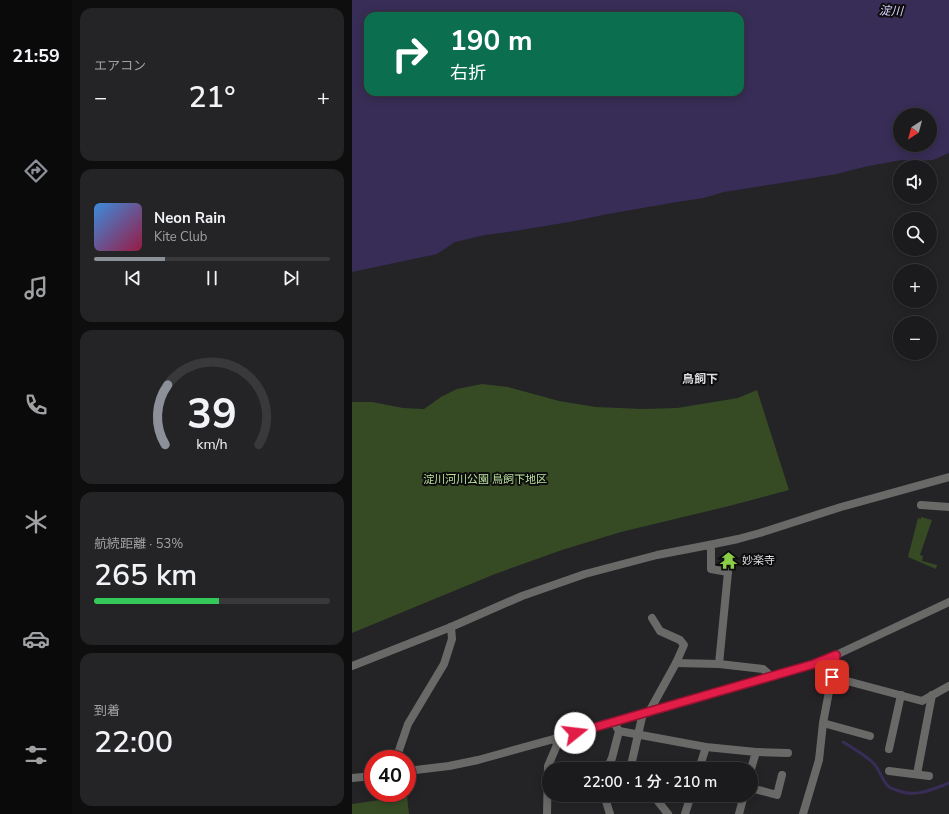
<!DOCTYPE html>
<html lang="ja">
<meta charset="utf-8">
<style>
:root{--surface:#1b1a1c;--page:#242325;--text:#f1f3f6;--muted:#a0a1a3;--line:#39383b;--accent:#8c9099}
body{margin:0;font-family:"Nunito Sans","Noto Sans JP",sans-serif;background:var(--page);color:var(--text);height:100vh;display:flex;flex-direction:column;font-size:15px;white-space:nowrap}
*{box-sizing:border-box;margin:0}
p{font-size:13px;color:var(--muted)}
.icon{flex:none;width:22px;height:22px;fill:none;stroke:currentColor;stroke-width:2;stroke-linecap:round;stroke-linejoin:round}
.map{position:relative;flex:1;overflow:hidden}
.side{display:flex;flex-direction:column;gap:8px;padding:8px;background:#0f0e0f;width:280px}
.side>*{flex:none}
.guide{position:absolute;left:12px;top:12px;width:380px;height:84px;border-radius:12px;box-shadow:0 2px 10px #0003,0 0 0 1px var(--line);background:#0b6e4f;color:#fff;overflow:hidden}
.needle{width:26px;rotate:216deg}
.controls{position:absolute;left:541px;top:108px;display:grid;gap:8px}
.controls a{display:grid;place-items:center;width:44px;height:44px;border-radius:50%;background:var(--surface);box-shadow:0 2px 10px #0003,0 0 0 1px var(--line);font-size:20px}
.speed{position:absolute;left:12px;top:750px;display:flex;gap:8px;font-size:20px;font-weight:700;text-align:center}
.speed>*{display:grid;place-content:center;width:52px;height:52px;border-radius:50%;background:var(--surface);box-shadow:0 2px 10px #0003,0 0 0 1px var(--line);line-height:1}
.speed .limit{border:6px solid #d22;background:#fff;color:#111}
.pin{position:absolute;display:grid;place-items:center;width:34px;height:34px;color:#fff;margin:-17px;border-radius:8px;box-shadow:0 2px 6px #0006}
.me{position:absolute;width:44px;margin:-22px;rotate:74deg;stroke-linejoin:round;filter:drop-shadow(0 0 3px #0008)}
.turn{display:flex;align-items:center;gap:14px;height:84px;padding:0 20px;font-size:18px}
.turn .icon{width:52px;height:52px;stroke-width:2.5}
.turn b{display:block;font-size:28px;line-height:34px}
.big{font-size:30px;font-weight:600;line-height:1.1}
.side .card{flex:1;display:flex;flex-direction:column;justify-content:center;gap:6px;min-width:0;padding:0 14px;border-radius:12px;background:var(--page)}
.side .dial{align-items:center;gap:0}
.dial svg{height:104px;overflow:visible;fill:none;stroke:var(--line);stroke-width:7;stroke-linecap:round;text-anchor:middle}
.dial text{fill:var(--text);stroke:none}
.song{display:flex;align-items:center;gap:12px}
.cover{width:48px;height:48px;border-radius:6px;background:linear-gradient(135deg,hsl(210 70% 55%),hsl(340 70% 35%))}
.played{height:4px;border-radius:2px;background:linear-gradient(90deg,var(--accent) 30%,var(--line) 30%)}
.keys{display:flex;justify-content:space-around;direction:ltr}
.heat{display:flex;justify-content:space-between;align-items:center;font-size:22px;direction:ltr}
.charge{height:6px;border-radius:3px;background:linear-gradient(90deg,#34c759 53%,var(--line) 0)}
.trip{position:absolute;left:190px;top:762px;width:216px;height:40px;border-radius:20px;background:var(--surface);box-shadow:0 2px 10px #0003,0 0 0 1px var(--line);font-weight:600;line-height:40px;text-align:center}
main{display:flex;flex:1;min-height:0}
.dock{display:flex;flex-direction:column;width:72px;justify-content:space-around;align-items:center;background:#0b0a0b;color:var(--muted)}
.dock .icon{width:28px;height:28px}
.dock .active{color:var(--accent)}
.dock b{font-size:18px;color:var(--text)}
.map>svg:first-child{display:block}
</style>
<main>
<nav class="dock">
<b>21:59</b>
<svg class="icon active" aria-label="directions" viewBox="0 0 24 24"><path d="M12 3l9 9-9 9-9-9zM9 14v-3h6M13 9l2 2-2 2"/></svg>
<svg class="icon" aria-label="music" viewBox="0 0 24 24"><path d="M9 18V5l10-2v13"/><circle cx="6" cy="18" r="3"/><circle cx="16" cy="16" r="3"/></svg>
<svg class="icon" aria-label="phone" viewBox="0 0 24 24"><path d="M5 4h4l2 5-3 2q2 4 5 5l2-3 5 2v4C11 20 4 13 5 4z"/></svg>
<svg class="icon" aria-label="climate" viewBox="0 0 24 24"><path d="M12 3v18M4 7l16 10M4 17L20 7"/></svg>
<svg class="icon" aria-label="car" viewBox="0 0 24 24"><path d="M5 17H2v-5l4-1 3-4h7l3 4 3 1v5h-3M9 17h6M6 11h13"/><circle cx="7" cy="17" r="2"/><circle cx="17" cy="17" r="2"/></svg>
<svg class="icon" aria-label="filters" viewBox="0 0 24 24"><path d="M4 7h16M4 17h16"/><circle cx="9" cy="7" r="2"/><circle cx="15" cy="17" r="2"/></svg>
</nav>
<section class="side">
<div class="card"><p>エアコン</p>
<div class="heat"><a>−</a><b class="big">21°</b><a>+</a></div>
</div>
<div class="card">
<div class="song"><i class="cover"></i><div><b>Neon Rain</b><p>Kite Club</p></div></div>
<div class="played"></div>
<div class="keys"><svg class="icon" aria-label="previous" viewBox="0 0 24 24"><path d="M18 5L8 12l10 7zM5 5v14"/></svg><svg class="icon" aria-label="pause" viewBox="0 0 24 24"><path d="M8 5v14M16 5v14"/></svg><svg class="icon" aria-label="next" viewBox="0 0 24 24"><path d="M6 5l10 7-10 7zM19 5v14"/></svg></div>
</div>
<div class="card dial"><svg viewBox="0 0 100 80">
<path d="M14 69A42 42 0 1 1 86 69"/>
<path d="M14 69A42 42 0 0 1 16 23" stroke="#8c9099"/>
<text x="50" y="56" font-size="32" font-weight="700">39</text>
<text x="50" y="72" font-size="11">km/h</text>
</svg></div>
<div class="card"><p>航続距離 · 53%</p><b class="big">265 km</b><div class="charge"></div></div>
<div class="card"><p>到着</p><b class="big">22:00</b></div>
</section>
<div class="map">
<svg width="597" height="814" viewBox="0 0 597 814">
<rect width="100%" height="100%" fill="#242326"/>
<g fill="#364b24">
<path d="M130,384l26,3 51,14 37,6 46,2 35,-1 61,-10 19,-8 32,100 -60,16 -108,26 -59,18 -67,24 -143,59v-231h20l31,6 21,1 17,-12 16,-8z"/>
<path d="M569,517l11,3 -12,35 3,1 -1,5 15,4 -1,4 -28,-12 10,-39 3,1z"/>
<path d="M55,796l2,18h-57v-10z"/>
</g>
<path fill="#382d56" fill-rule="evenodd" d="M0,0h597v153l-16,7 -16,1 -16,-1 -37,7 -27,7 -113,18 -20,6 -27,4 -69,12 -39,8 -54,9 -30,4 -30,7 -18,12 -85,18zM16,16h372v76h-372zM548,115h30v30h-30z"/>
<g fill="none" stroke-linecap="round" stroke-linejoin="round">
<path stroke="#382d56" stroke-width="3" d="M491,742c8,5 27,16 32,23 5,6 7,15 13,21 2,2 5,3 8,4 19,8 35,0 53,-7"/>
<g stroke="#696a68" stroke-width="8">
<path d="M569,505l28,2"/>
<path d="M357,545l2,5v19l17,3 -9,92"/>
<path d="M324,663l43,1 44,5 8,7"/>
<path d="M0,666l99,-39 71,-31 63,-22 72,-19 52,-10 29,-6 22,-6 81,-26 108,-30"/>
<path d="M480,677l90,24 27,-15"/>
<path d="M297,712l27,-49 8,-18 -4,-5 -20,-9 -8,-13"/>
<path d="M471,723l47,13"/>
<path d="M267,731l87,16 50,5 -5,17"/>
<path d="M537,749l12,-54"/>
<path d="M404,752l32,1"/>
<path d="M44,759l12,-35 36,-60 8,-25 -1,-12"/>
<path d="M255,769l5,-11 7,-27 -3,-5"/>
<path d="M283,769l-3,-8 11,-48"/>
<path d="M347,769l7,-22"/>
<path d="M537,771l40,5"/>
<path d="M565,774l15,-79"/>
<path d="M399,788l26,7 5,-20"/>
<path d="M252,795l6,19"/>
<path d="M301,795l15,19"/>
<path d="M375,795l16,4"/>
<path d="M195,814l1,-48 9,-21 -2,-6"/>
<path d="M333,814l6,-19"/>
<path d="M387,814l5,-19"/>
<path d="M451,814l16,-54 4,-37 13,-68"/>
</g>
<g stroke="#696a68" stroke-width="8">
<path d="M55,771l42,-5 29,-6 159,-44 177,-52 22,-9 113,-53"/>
<path d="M0,778l21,-2"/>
</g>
</g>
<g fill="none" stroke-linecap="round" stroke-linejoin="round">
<defs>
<path id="route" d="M223,733l239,-69 22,-9 -4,22"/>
</defs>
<use href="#route" stroke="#92132f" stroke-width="10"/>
<use href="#route" stroke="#e11d48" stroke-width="7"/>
</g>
<defs>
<symbol id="temple-bare" viewBox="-9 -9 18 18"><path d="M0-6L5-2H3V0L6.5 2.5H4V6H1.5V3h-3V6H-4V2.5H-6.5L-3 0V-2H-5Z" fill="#8ace47" stroke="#0d0d0e" stroke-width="2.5" paint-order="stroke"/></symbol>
</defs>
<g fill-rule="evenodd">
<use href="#temple-bare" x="364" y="548" width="25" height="25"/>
</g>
<g text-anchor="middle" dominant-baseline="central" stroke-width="4" stroke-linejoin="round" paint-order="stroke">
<g font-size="11" fill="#bae19c" stroke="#0d0d0e">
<text x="133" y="479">淀川河川公園 鳥飼下地区</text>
</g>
<g font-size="11" fill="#dcdcde" stroke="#0d0d0e" text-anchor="start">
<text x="390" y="560">妙楽寺</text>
</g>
<g font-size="12" font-style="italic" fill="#dcd2ff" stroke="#0d0d0e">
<text transform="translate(539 11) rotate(2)">淀川</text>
</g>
<g font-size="12" font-weight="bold" fill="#dddde1" stroke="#0d0d0e">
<text x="348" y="379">鳥飼下</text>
</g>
</g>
</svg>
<div class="controls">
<a><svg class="needle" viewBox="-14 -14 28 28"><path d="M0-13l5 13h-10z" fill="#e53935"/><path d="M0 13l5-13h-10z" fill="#a0a1a3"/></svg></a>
<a><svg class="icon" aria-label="sound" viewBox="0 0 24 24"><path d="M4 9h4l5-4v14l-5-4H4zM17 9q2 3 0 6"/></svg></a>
<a><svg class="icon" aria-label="search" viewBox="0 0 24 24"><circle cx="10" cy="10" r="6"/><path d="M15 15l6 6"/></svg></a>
<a>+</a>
<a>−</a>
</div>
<div class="speed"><div class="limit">40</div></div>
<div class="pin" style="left:480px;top:677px;background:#d93025"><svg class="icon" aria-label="arrive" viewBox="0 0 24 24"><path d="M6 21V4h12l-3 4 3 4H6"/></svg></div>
<svg class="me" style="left:223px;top:733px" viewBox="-20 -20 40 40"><circle r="19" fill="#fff"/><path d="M0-13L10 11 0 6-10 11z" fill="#e11d48"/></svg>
<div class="trip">22:00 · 1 分 · 210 m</div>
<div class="guide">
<div class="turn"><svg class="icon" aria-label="right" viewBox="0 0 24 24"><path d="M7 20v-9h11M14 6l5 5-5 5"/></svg><div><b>190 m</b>右折</div></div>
</div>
</div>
</main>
